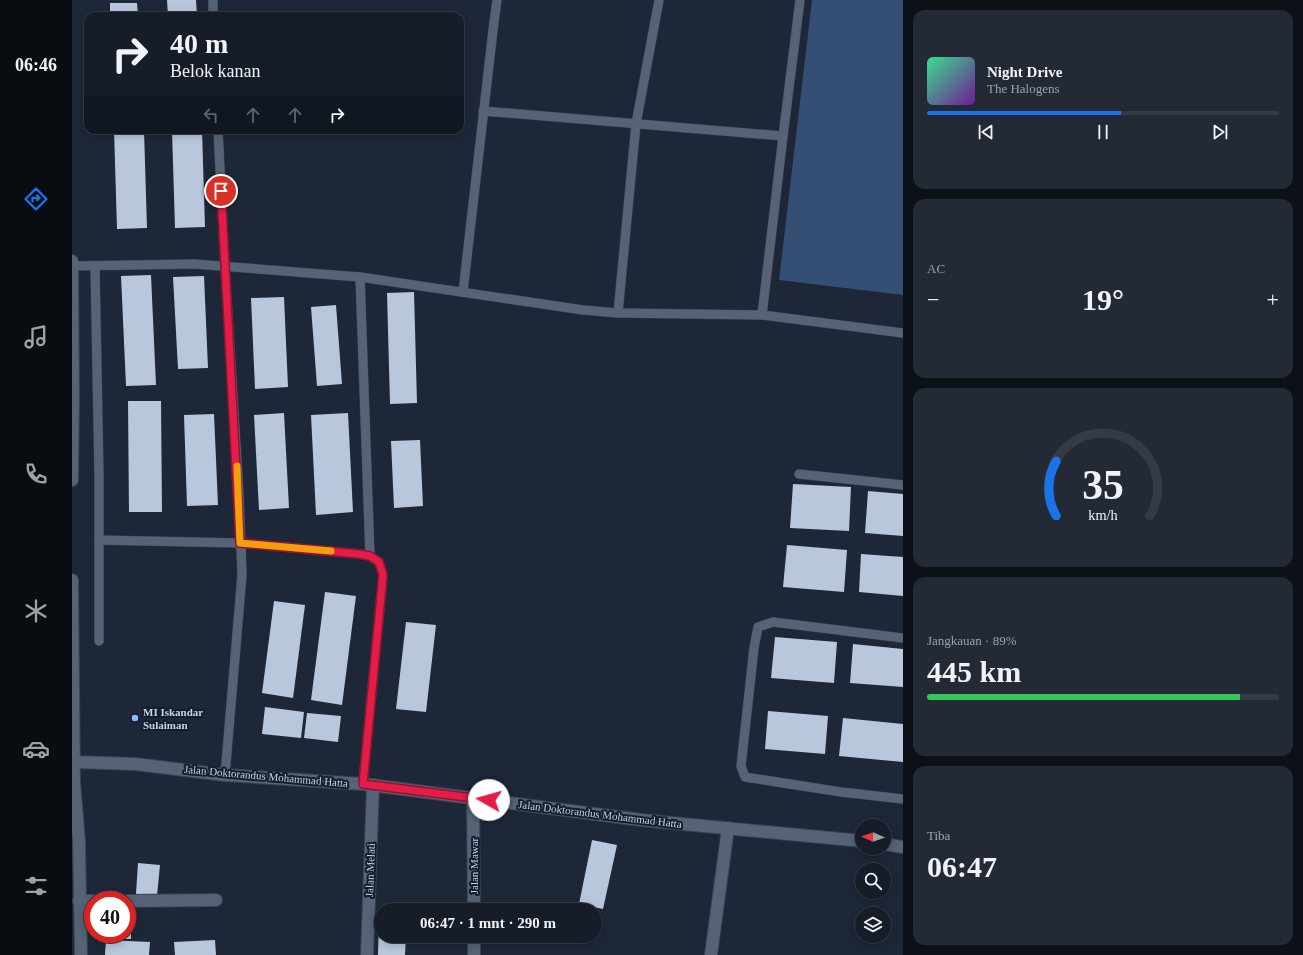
<!DOCTYPE html>
<html lang="id">
<meta charset="utf-8">
<style>
:root{--surface:#161d29;--page:#232a35;--text:#f1f3f6;--muted:#9ea2a8;--line:#353b46;--accent:#1a73e8}
body{margin:0;font-family:"Times New Roman",serif;background:var(--page);color:var(--text);height:100vh;display:flex;flex-direction:column;font-size:15px;white-space:nowrap}
*{box-sizing:border-box;margin:0}
p{font-size:13px;color:var(--muted)}
.icon{flex:none;width:22px;height:22px;fill:none;stroke:currentColor;stroke-width:2;stroke-linecap:round;stroke-linejoin:round}
.map{position:relative;flex:1;overflow:hidden}
.details{display:flex;flex-direction:column;gap:10px;padding:10px;background:#0c1017;width:400px}
.details>*{flex:none}
.top-card{position:absolute;left:12px;top:12px;width:380px;height:122px;border-radius:12px;box-shadow:0 2px 10px #0003,0 0 0 1px var(--line);background:#161d29;color:var(--text);overflow:hidden}
.needle{width:26px;rotate:272deg}
.buttons{position:absolute;left:783px;top:819px;display:grid;gap:8px}
.buttons a{display:grid;place-items:center;width:36px;height:36px;border-radius:50%;background:var(--surface);box-shadow:0 2px 10px #0003,0 0 0 1px var(--line);font-size:20px}
.speed{position:absolute;left:12px;top:891px;display:flex;gap:8px;font-size:20px;font-weight:700;text-align:center}
.speed>*{display:grid;place-content:center;width:52px;height:52px;border-radius:50%;background:var(--surface);box-shadow:0 2px 10px #0003,0 0 0 1px var(--line);line-height:1}
.speed .limit{border:6px solid #d22;background:#fff;color:#111}
.pin{position:absolute;display:grid;place-items:center;width:34px;height:34px;color:#fff;margin:-17px;border:2px solid #fff;border-radius:50%;box-shadow:0 1px 4px #0007}
.me{position:absolute;width:44px;margin:-22px;rotate:277deg;stroke-linejoin:round;filter:drop-shadow(0 0 3px #0008)}
.turn{display:flex;align-items:center;gap:14px;height:84px;padding:0 20px;font-size:18px}
.turn .icon{width:52px;height:52px;stroke-width:2.5}
.turn b{display:block;font-size:28px;line-height:34px}
.lanes{display:flex;align-items:center;height:38px;padding:0 20px;background:#0003;justify-content:center;gap:20px;direction:ltr}
.lanes .off{opacity:.35}
.big{font-size:30px;font-weight:700;line-height:1.1}
.details .tile{flex:1;display:flex;flex-direction:column;justify-content:center;gap:6px;min-width:0;padding:0 14px;border-radius:12px;background:var(--page)}
.details .dial{align-items:center;gap:0}
.dial svg{height:104px;overflow:visible;fill:none;stroke:var(--line);stroke-width:7;stroke-linecap:round;text-anchor:middle}
.dial text{fill:var(--text);stroke:none}
.song{display:flex;align-items:center;gap:12px}
.cover{width:48px;height:48px;border-radius:6px;background:linear-gradient(135deg,hsl(150 70% 55%),hsl(280 70% 35%))}
.played{height:4px;border-radius:2px;background:linear-gradient(90deg,var(--accent) 55%,var(--line) 55%)}
.keys{display:flex;justify-content:space-around;direction:ltr}
.heat{display:flex;justify-content:space-between;align-items:center;font-size:22px;direction:ltr}
.charge{height:6px;border-radius:3px;background:linear-gradient(90deg,#34c759 89%,var(--line) 0)}
.trip{position:absolute;left:302px;top:903px;width:228px;height:40px;border-radius:20px;background:var(--surface);box-shadow:0 2px 10px #0003,0 0 0 1px var(--line);font-weight:700;line-height:40px;text-align:center}
main{display:flex;flex:1;min-height:0}
.dock{display:flex;flex-direction:column;width:72px;justify-content:space-around;align-items:center;background:#090c10;color:var(--muted)}
.dock .icon{width:28px;height:28px}
.dock .selected{color:var(--accent)}
.dock b{font-size:18px;color:var(--text)}
.map>svg:first-child{display:block}
</style>
<main>
<nav class="dock">
<b>06:46</b>
<svg class="icon selected" aria-label="directions" viewBox="0 0 24 24"><path d="M12 3l9 9-9 9-9-9zM9 14v-3h6M13 9l2 2-2 2"/></svg>
<svg class="icon" aria-label="music" viewBox="0 0 24 24"><path d="M9 18V5l10-2v13"/><circle cx="6" cy="18" r="3"/><circle cx="16" cy="16" r="3"/></svg>
<svg class="icon" aria-label="phone" viewBox="0 0 24 24"><path d="M5 4h4l2 5-3 2q2 4 5 5l2-3 5 2v4C11 20 4 13 5 4z"/></svg>
<svg class="icon" aria-label="climate" viewBox="0 0 24 24"><path d="M12 3v18M4 7l16 10M4 17L20 7"/></svg>
<svg class="icon" aria-label="car" viewBox="0 0 24 24"><path d="M5 17H2v-5l4-1 3-4h7l3 4 3 1v5h-3M9 17h6M6 11h13"/><circle cx="7" cy="17" r="2"/><circle cx="17" cy="17" r="2"/></svg>
<svg class="icon" aria-label="filters" viewBox="0 0 24 24"><path d="M4 7h16M4 17h16"/><circle cx="9" cy="7" r="2"/><circle cx="15" cy="17" r="2"/></svg>
</nav>
<div class="map">
<svg width="831" height="955" viewBox="0 0 831 955">
<rect width="100%" height="100%" fill="#1d2737"/>
<path fill="#354e74" d="M740,0h91v295l-124,-15z"/>
<g fill="#b9c7dc">
<path d="M95,0h29l1,16h-29z"/>
<path d="M38,3h27l1,13h-28z"/>
<path d="M42,130h30l3,98 -30,1z"/>
<path d="M100,130h30l3,97 -30,1z"/>
<path d="M79,275l5,110 -30,1 -5,-110z"/>
<path d="M132,276l4,92 -30,1 -5,-92z"/>
<path d="M342,292l3,111 -27,1 -3,-111z"/>
<path d="M212,297l4,90 -33,2 -4,-91z"/>
<path d="M264,305l6,79 -25,2 -6,-79z"/>
<path d="M56,401h33l1,111h-33z"/>
<path d="M212,413l5,95 -30,2 -5,-95z"/>
<path d="M276,413l5,99 -37,3 -5,-100z"/>
<path d="M142,414l4,91 -31,1 -3,-91z"/>
<path d="M348,440l3,66 -29,2 -3,-67z"/>
<path d="M721,484l58,3 -2,44 -59,-3z"/>
<path d="M796,491l35,3v42l-38,-3z"/>
<path d="M715,545l60,5 -3,42 -61,-5z"/>
<path d="M789,554l42,3v39l-44,-4z"/>
<path d="M253,592l31,4 -14,109 -31,-5z"/>
<path d="M202,601l31,4 -12,93 -31,-5z"/>
<path d="M334,622l30,3 -10,87 -30,-3z"/>
<path d="M703,637l62,5 -3,41 -63,-5z"/>
<path d="M781,644l50,5v38l-53,-4z"/>
<path d="M193,707l39,5 -3,26 -39,-4z"/>
<path d="M696,711l60,5 -3,38 -60,-5z"/>
<path d="M235,713l34,3 -3,26 -34,-4z"/>
<path d="M771,718l60,6v38l-64,-6z"/>
<path d="M520,840l25,5 -14,64 -24,-5z"/>
<path d="M66,863l22,2 -3,31 -21,-2z"/>
<path d="M55,910h4v29h-34v-5h30z"/>
<path d="M307,918h2v18h25l-1,19h-27z"/>
<path d="M34,940l44,2 -1,13h-44z"/>
<path d="M143,940l1,15h-41l-1,-13z"/>
</g>
<g fill="none" stroke-linecap="round" stroke-linejoin="round">
<defs>
<g id="lane">
<path d="M141,0v16"/>
<path d="M411,111l300,25"/>
<path d="M146,130l7,137 14,227 3,81 -17,200"/>
<path d="M0,266l122,-2 166,13 223,33 35,3 144,2 141,18"/>
<path d="M23,266l4,209v166"/>
<path d="M288,277l10,279"/>
<path d="M391,292l30,-262 4,-30"/>
<path d="M546,313l18,-189 23,-124"/>
<path d="M690,315l21,-179 17,-136"/>
<path d="M727,474l104,11"/>
<path d="M27,540l141,3 119,11 11,2 9,6 4,13 -20,209"/>
<path d="M831,638l-130,-16 -15,5 -4,21 -13,118 4,11 96,15 62,7"/>
</g>
<g id="street">
<path d="M401,798l1,112"/>
<path d="M7,901h14"/>
<path d="M55,901l89,-1"/>
<path d="M402,936v19"/>
<path d="M295,955l6,-170"/>
<path d="M639,955l17,-127"/>
</g>
<g id="secondary">
<path d="M0,261l1,137 -1,82"/>
<path d="M0,580l2,202 5,59 2,114"/>
<path d="M3,762l60,2 90,11 138,9 278,36 221,21"/>
<path d="M812,844l19,3"/>
</g>
</defs>
<use href="#lane" stroke="#3a4250" stroke-width="10"/>
<use href="#street" stroke="#3a4250" stroke-width="14"/>
<use href="#secondary" stroke="#3a4250" stroke-width="14"/>
<use href="#lane" stroke="#566275" stroke-width="9"/>
<use href="#street" stroke="#566275" stroke-width="12"/>
<use href="#secondary" stroke="#566275" stroke-width="12"/>
</g>
<g fill="none" stroke-linecap="round" stroke-linejoin="round">
<defs>
<path id="route" d="M149,191l19,352 119,11 11,2 9,6 4,13 -20,209 126,16"/>
</defs>
<use href="#route" stroke="#92132f" stroke-width="10"/>
<use href="#route" stroke="#e11d48" stroke-width="7"/>
<path stroke="#f59e0b" stroke-width="7" d="M165,466l3,77 91,8"/>
</g>
<circle fill="#8db9fc" stroke="#131d2d" stroke-width="1.5" cx="63" cy="718" r="4"/>
<g text-anchor="middle" dominant-baseline="central" stroke-width="4" stroke-linejoin="round" paint-order="stroke">
<g font-size="11" font-weight="bold" fill="#cdd4df" stroke="#131d2d" text-anchor="start">
<text x="71" y="712">MI Iskandar<tspan x="71" dy="13">Sulaiman</tspan></text>
</g>
<g font-size="11" fill="#cdd4df" stroke="#131d2d">
<text transform="translate(194 776) rotate(5)">Jalan Doktorandus Mohammad Hatta</text>
<text transform="translate(528 814) rotate(7)">Jalan Doktorandus Mohammad Hatta</text>
<text transform="translate(402 866) rotate(-90)">Jalan Mawar</text>
<text transform="translate(298 870) rotate(-88)">Jalan Melati</text>
</g>
</g>
</svg>
<div class="buttons">
<a><svg class="needle" viewBox="-14 -14 28 28"><path d="M0-13l5 13h-10z" fill="#e53935"/><path d="M0 13l5-13h-10z" fill="#9ea2a8"/></svg></a>
<a><svg class="icon" aria-label="search" viewBox="0 0 24 24"><circle cx="10" cy="10" r="6"/><path d="M15 15l6 6"/></svg></a>
<a><svg class="icon" aria-label="layers" viewBox="0 0 24 24"><path d="M12 4l9 5-9 5-9-5zM3 14l9 5 9-5"/></svg></a>
</div>
<div class="speed"><div class="limit">40</div></div>
<div class="pin" style="left:149px;top:191px;background:#d93025"><svg class="icon" aria-label="arrive" viewBox="0 0 24 24"><path d="M6 21V4h12l-3 4 3 4H6"/></svg></div>
<svg class="me" style="left:417px;top:800px" viewBox="-20 -20 40 40"><circle r="19" fill="#fff"/><path d="M0-13L10 11 0 6-10 11z" fill="#e11d48"/></svg>
<div class="trip">06:47 · 1 mnt · 290 m</div>
<div class="top-card">
<div class="turn"><svg class="icon" aria-label="right" viewBox="0 0 24 24"><path d="M7 20v-9h11M14 6l5 5-5 5"/></svg><div><b>40 m</b>Belok kanan</div></div>
<div class="lanes"><svg class="icon off" aria-label="left" viewBox="0 0 24 24"><path d="M17 20v-9H6M10 6l-5 5 5 5"/></svg><svg class="icon off" aria-label="ahead" viewBox="0 0 24 24"><path d="M12 20V5M6 11l6-6 6 6"/></svg><svg class="icon off" aria-label="ahead" viewBox="0 0 24 24"><path d="M12 20V5M6 11l6-6 6 6"/></svg><svg class="icon" aria-label="right" viewBox="0 0 24 24"><path d="M7 20v-9h11M14 6l5 5-5 5"/></svg></div>
</div>
</div>
<section class="details">
<div class="tile">
<div class="song"><i class="cover"></i><div><b>Night Drive</b><p>The Halogens</p></div></div>
<div class="played"></div>
<div class="keys"><svg class="icon" aria-label="previous" viewBox="0 0 24 24"><path d="M18 5L8 12l10 7zM5 5v14"/></svg><svg class="icon" aria-label="pause" viewBox="0 0 24 24"><path d="M8 5v14M16 5v14"/></svg><svg class="icon" aria-label="next" viewBox="0 0 24 24"><path d="M6 5l10 7-10 7zM19 5v14"/></svg></div>
</div>
<div class="tile"><p>AC</p>
<div class="heat"><a>−</a><b class="big">19°</b><a>+</a></div>
</div>
<div class="tile dial"><svg viewBox="0 0 100 80">
<path d="M14 69A42 42 0 1 1 86 69"/>
<path d="M14 69A42 42 0 0 1 14 27" stroke="#1a73e8"/>
<text x="50" y="56" font-size="32" font-weight="700">35</text>
<text x="50" y="72" font-size="11">km/h</text>
</svg></div>
<div class="tile"><p>Jangkauan · 89%</p><b class="big">445 km</b><div class="charge"></div></div>
<div class="tile"><p>Tiba</p><b class="big">06:47</b></div>
</section>
</main>
